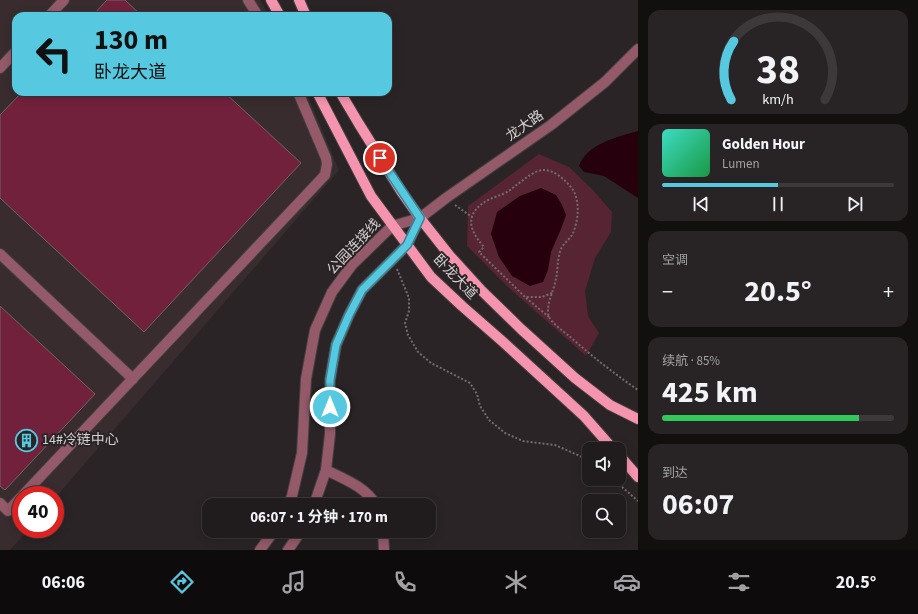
<!DOCTYPE html>
<html lang="zh">
<meta charset="utf-8">
<style>
:root{--surface:#201b1c;--page:#282425;--text:#f1f3f6;--muted:#a2a1a3;--line:#3d393b;--accent:#56c9e0}
body{margin:0;font-family:"Source Sans 3","Noto Sans SC",sans-serif;background:var(--page);color:var(--text);height:100vh;display:flex;flex-direction:column;font-size:15px;white-space:nowrap}
*{box-sizing:border-box;margin:0}
p{font-size:13px;color:var(--muted)}
.icon{flex:none;width:22px;height:22px;fill:none;stroke:currentColor;stroke-width:2;stroke-linecap:round;stroke-linejoin:round}
.map{position:relative;flex:1;overflow:hidden}
.side{display:flex;flex-direction:column;gap:10px;padding:10px;background:#120f0f;width:280px}
.side>*{flex:none}
.banner{position:absolute;left:12px;top:12px;width:380px;height:84px;border-radius:12px;box-shadow:0 2px 10px #0003,0 0 0 1px var(--line);background:#56c9e0;color:#111;overflow:hidden}
.tools{position:absolute;left:582px;top:442px;display:grid;gap:8px}
.tools a{display:grid;place-items:center;width:44px;height:44px;border-radius:8px;background:var(--surface);box-shadow:0 2px 10px #0003,0 0 0 1px var(--line);font-size:20px}
.speed{position:absolute;left:12px;top:486px;display:flex;gap:8px;font-size:20px;font-weight:700;text-align:center}
.speed>*{display:grid;place-content:center;width:52px;height:52px;border-radius:50%;background:var(--surface);box-shadow:0 2px 10px #0003,0 0 0 1px var(--line);line-height:1}
.speed .limit{border:6px solid #d22;background:#fff;color:#111}
.pin{position:absolute;display:grid;place-items:center;width:34px;height:34px;color:#fff;margin:-17px;border:2px solid #fff;border-radius:50%;box-shadow:0 1px 4px #0007}
.me{position:absolute;width:44px;margin:-22px;rotate:0deg;stroke-linejoin:round;filter:drop-shadow(0 0 3px #0008)}
.turn{display:flex;align-items:center;gap:14px;height:84px;padding:0 16px;font-size:18px}
.turn .icon{width:52px;height:52px;stroke-width:2.5}
.turn b{display:block;font-size:28px;line-height:34px}
.big{font-size:30px;font-weight:700;line-height:1.1}
.side .card{flex:1;display:flex;flex-direction:column;justify-content:center;gap:6px;min-width:0;padding:0 14px;border-radius:12px;background:var(--page)}
.side .dial{align-items:center;gap:0}
.dial svg{height:104px;overflow:visible;fill:none;stroke:var(--line);stroke-width:7;stroke-linecap:round;text-anchor:middle}
.dial text{fill:var(--text);stroke:none}
.song{display:flex;align-items:center;gap:12px}
.cover{width:48px;height:48px;border-radius:6px;background:linear-gradient(135deg,hsl(170 70% 55%),hsl(140 70% 35%))}
.played{height:4px;border-radius:2px;background:linear-gradient(90deg,var(--accent) 50%,var(--line) 50%)}
.keys{display:flex;justify-content:space-around;direction:ltr}
.heat{display:flex;justify-content:space-between;align-items:center;font-size:22px;direction:ltr}
.charge{height:6px;border-radius:3px;background:linear-gradient(90deg,#34c759 85%,var(--line) 0)}
.trip{position:absolute;left:202px;top:498px;width:234px;height:40px;border-radius:12px;background:var(--surface);box-shadow:0 2px 10px #0003,0 0 0 1px var(--line);font-weight:700;line-height:40px;text-align:center}
.menu{display:flex;height:64px;justify-content:space-around;align-items:center;background:#0d0b0b;color:var(--muted)}
.menu .icon{width:28px;height:28px}
.menu .active{color:var(--accent)}
.menu b{font-size:18px;color:var(--text)}
main{display:flex;flex:1;min-height:0}
.map>svg:first-child{display:block}
</style>
<main>
<div class="map">
<svg width="638" height="550" viewBox="0 0 638 550">
<rect width="100%" height="100%" fill="#2a2426"/>
<path fill="#382c2e" d="M0,0h260l9,16h-253v76h290l33,78 -284,328v-3h-34v34h8l-19,21h-10z"/>
<path fill="#562433" d="M539,154l30,13 22,21 21,24 -1,20 -16,26 -10,33 3,25 11,17 -13,23 -79,-70 -40,-40 1,-40z"/>
<g fill="#26000d">
<path d="M638,131v67l-34,-22 -20,-4 -5,-6c8,-22 38,-29 59,-35z"/>
<path d="M541,188l15,7 6,10 4,10 -5,14 -10,23 -3,18 -5,12 -13,4 -18,-10 -13,-19 -8,-23 6,-22 23,-16z"/>
</g>
<g fill="#72213d" stroke="#6d6667">
<path d="M107,0h18l17,16h-50z"/>
<path d="M22,92h202l77,71 -157,169 -144,-134v-83z"/>
<path d="M0,306l95,88 -90,96 -5,-4z"/>
</g>
<g fill="none" stroke-linecap="round" stroke-linejoin="round">
<defs>
<g id="minor">
<path d="M248,0l10,16"/>
<path d="M49,16l15,-16"/>
<path d="M0,68l16,-17"/>
<path d="M0,254l133,125"/>
<path d="M326,470c18,9 40,17 50,35"/>
<path d="M23,495l302,-320 2,-11 -1,-6 -28,-66"/>
<path d="M0,503l8,8 13,-14"/>
<path d="M288,505l4,-9 10,-43 4,-74 9,-49 17,-38 20,-27 40,-39 28,-8 26,-20 105,-73 54,-43 33,-33"/>
<path d="M314,505l12,-35 4,-36v-54l6,-35 13,-30 13,-25 45,-45 13,-27"/>
<path d="M383,531l1,19"/>
<path d="M260,550l14,-19"/>
<path d="M288,550l13,-19"/>
</g>
<g id="major">
<path d="M271,0l9,16"/>
<path d="M299,0l7,16"/>
<path d="M317,92l54,104 60,81 31,29 40,35 82,75 29,33"/>
<path d="M340,92l19,32 42,67 19,27 30,38 32,35 39,38 54,49 35,27 28,14"/>
<path d="M619,455l19,22"/>
</g>
</defs>
<use href="#minor" stroke="#454041" stroke-width="12"/>
<use href="#major" stroke="#454041" stroke-width="12"/>
<g stroke="#726d6f" stroke-width="2" stroke-dasharray="2 2" stroke-linecap="butt">
<path d="M455,205l17,12"/>
<path d="M397,269l12,29v13l-4,12 3,12 10,17 13,11 39,20 7,11 3,12 9,14 16,13 18,8 32,4 25,11 9,6"/>
<path d="M552,293l-10,4h-17l-46,-45 5,-5c-17,-19 -19,-35 6,-48 5,-2 11,-4 17,-7 10,-6 26,-23 38,-22 10,1 19,9 25,16 11,12 9,35 2,49 -3,5 -9,9 -11,14 -4,9 -3,21 -5,30 -2,10 -7,20 -8,29 0,3 0,7 1,9 3,6 15,15 20,19 23,20 44,37 69,54"/>
<path d="M526,298l23,19"/>
<path d="M613,479l25,22"/>
</g>
<use href="#minor" stroke="#945a69" stroke-width="10"/>
<use href="#major" stroke="#f594ae" stroke-width="10"/>
</g>
<g fill="none" stroke-linecap="round" stroke-linejoin="round">
<defs>
<path id="route" d="M330,407v-27l6,-35 13,-30 13,-25 45,-45 13,-27 -40,-60"/>
</defs>
<use href="#route" stroke="#388392" stroke-width="10"/>
<use href="#route" stroke="#56c9e0" stroke-width="7"/>
</g>
<defs>
<symbol id="building-ring" viewBox="-11 -11 22 22"><circle r="9.5" fill="#2a2426" stroke="#56c9e0" stroke-width="1.5"/><path d="M-4-6H4V6H1V3H-1V6H-4ZM-2.5-4.3h1.7v1.8h-1.7ZM.8-4.3h1.7v1.8H.8ZM-2.5-1h1.7V.8h-1.7ZM.8-1h1.7V.8H.8Z" fill="#56c9e0"/></symbol>
</defs>
<g fill-rule="evenodd">
<use href="#building-ring" x="14" y="428" width="25" height="25"/>
</g>
<g text-anchor="middle" dominant-baseline="central" stroke-width="4" stroke-linejoin="round" paint-order="stroke">
<g font-size="14" fill="#d4d0d1" stroke="#2a2426">
<text transform="translate(525 126) rotate(-35)">龙大路</text>
<text transform="translate(354 247) rotate(-47)">公园连接线</text>
<text transform="translate(455 277) rotate(46)">卧龙大道</text>
</g>
<g font-size="14" fill="#d4d0d1" stroke="#2a2426" text-anchor="start">
<text x="42" y="440">14#冷链中心</text>
</g>
</g>
</svg>
<div class="tools">
<a><svg class="icon" aria-label="sound" viewBox="0 0 24 24"><path d="M4 9h4l5-4v14l-5-4H4zM17 9q2 3 0 6"/></svg></a>
<a><svg class="icon" aria-label="search" viewBox="0 0 24 24"><circle cx="10" cy="10" r="6"/><path d="M15 15l6 6"/></svg></a>
</div>
<div class="speed"><div class="limit">40</div></div>
<div class="pin" style="left:380px;top:158px;background:#d93025"><svg class="icon" aria-label="arrive" viewBox="0 0 24 24"><path d="M6 21V4h12l-3 4 3 4H6"/></svg></div>
<svg class="me" style="left:330px;top:407px" viewBox="-20 -20 40 40"><circle r="17" fill="#56c9e0" stroke="#fff" stroke-width="3"/><path d="M0-11L8 9 0 5-8 9z" fill="#fff"/></svg>
<div class="trip">06:07 · 1 分钟 · 170 m</div>
<div class="banner">
<div class="turn"><svg class="icon" aria-label="left" viewBox="0 0 24 24"><path d="M17 20v-9H6M10 6l-5 5 5 5"/></svg><div><b>130 m</b>卧龙大道</div></div>
</div>
</div>
<section class="side">
<div class="card dial"><svg viewBox="0 0 100 80">
<path d="M14 69A42 42 0 1 1 86 69"/>
<path d="M14 69A42 42 0 0 1 16 24" stroke="#56c9e0"/>
<text x="50" y="56" font-size="32" font-weight="700">38</text>
<text x="50" y="72" font-size="11">km/h</text>
</svg></div>
<div class="card">
<div class="song"><i class="cover"></i><div><b>Golden Hour</b><p>Lumen</p></div></div>
<div class="played"></div>
<div class="keys"><svg class="icon" aria-label="previous" viewBox="0 0 24 24"><path d="M18 5L8 12l10 7zM5 5v14"/></svg><svg class="icon" aria-label="pause" viewBox="0 0 24 24"><path d="M8 5v14M16 5v14"/></svg><svg class="icon" aria-label="next" viewBox="0 0 24 24"><path d="M6 5l10 7-10 7zM19 5v14"/></svg></div>
</div>
<div class="card"><p>空调</p>
<div class="heat"><a>−</a><b class="big">20.5°</b><a>+</a></div>
</div>
<div class="card"><p>续航 · 85%</p><b class="big">425 km</b><div class="charge"></div></div>
<div class="card"><p>到达</p><b class="big">06:07</b></div>
</section>
</main>
<nav class="menu">
<b>06:06</b>
<svg class="icon active" aria-label="directions" viewBox="0 0 24 24"><path d="M12 3l9 9-9 9-9-9zM9 14v-3h6M13 9l2 2-2 2"/></svg>
<svg class="icon" aria-label="music" viewBox="0 0 24 24"><path d="M9 18V5l10-2v13"/><circle cx="6" cy="18" r="3"/><circle cx="16" cy="16" r="3"/></svg>
<svg class="icon" aria-label="phone" viewBox="0 0 24 24"><path d="M5 4h4l2 5-3 2q2 4 5 5l2-3 5 2v4C11 20 4 13 5 4z"/></svg>
<svg class="icon" aria-label="climate" viewBox="0 0 24 24"><path d="M12 3v18M4 7l16 10M4 17L20 7"/></svg>
<svg class="icon" aria-label="car" viewBox="0 0 24 24"><path d="M5 17H2v-5l4-1 3-4h7l3 4 3 1v5h-3M9 17h6M6 11h13"/><circle cx="7" cy="17" r="2"/><circle cx="17" cy="17" r="2"/></svg>
<svg class="icon" aria-label="filters" viewBox="0 0 24 24"><path d="M4 7h16M4 17h16"/><circle cx="9" cy="7" r="2"/><circle cx="15" cy="17" r="2"/></svg>
<b>20.5°</b>
</nav>
